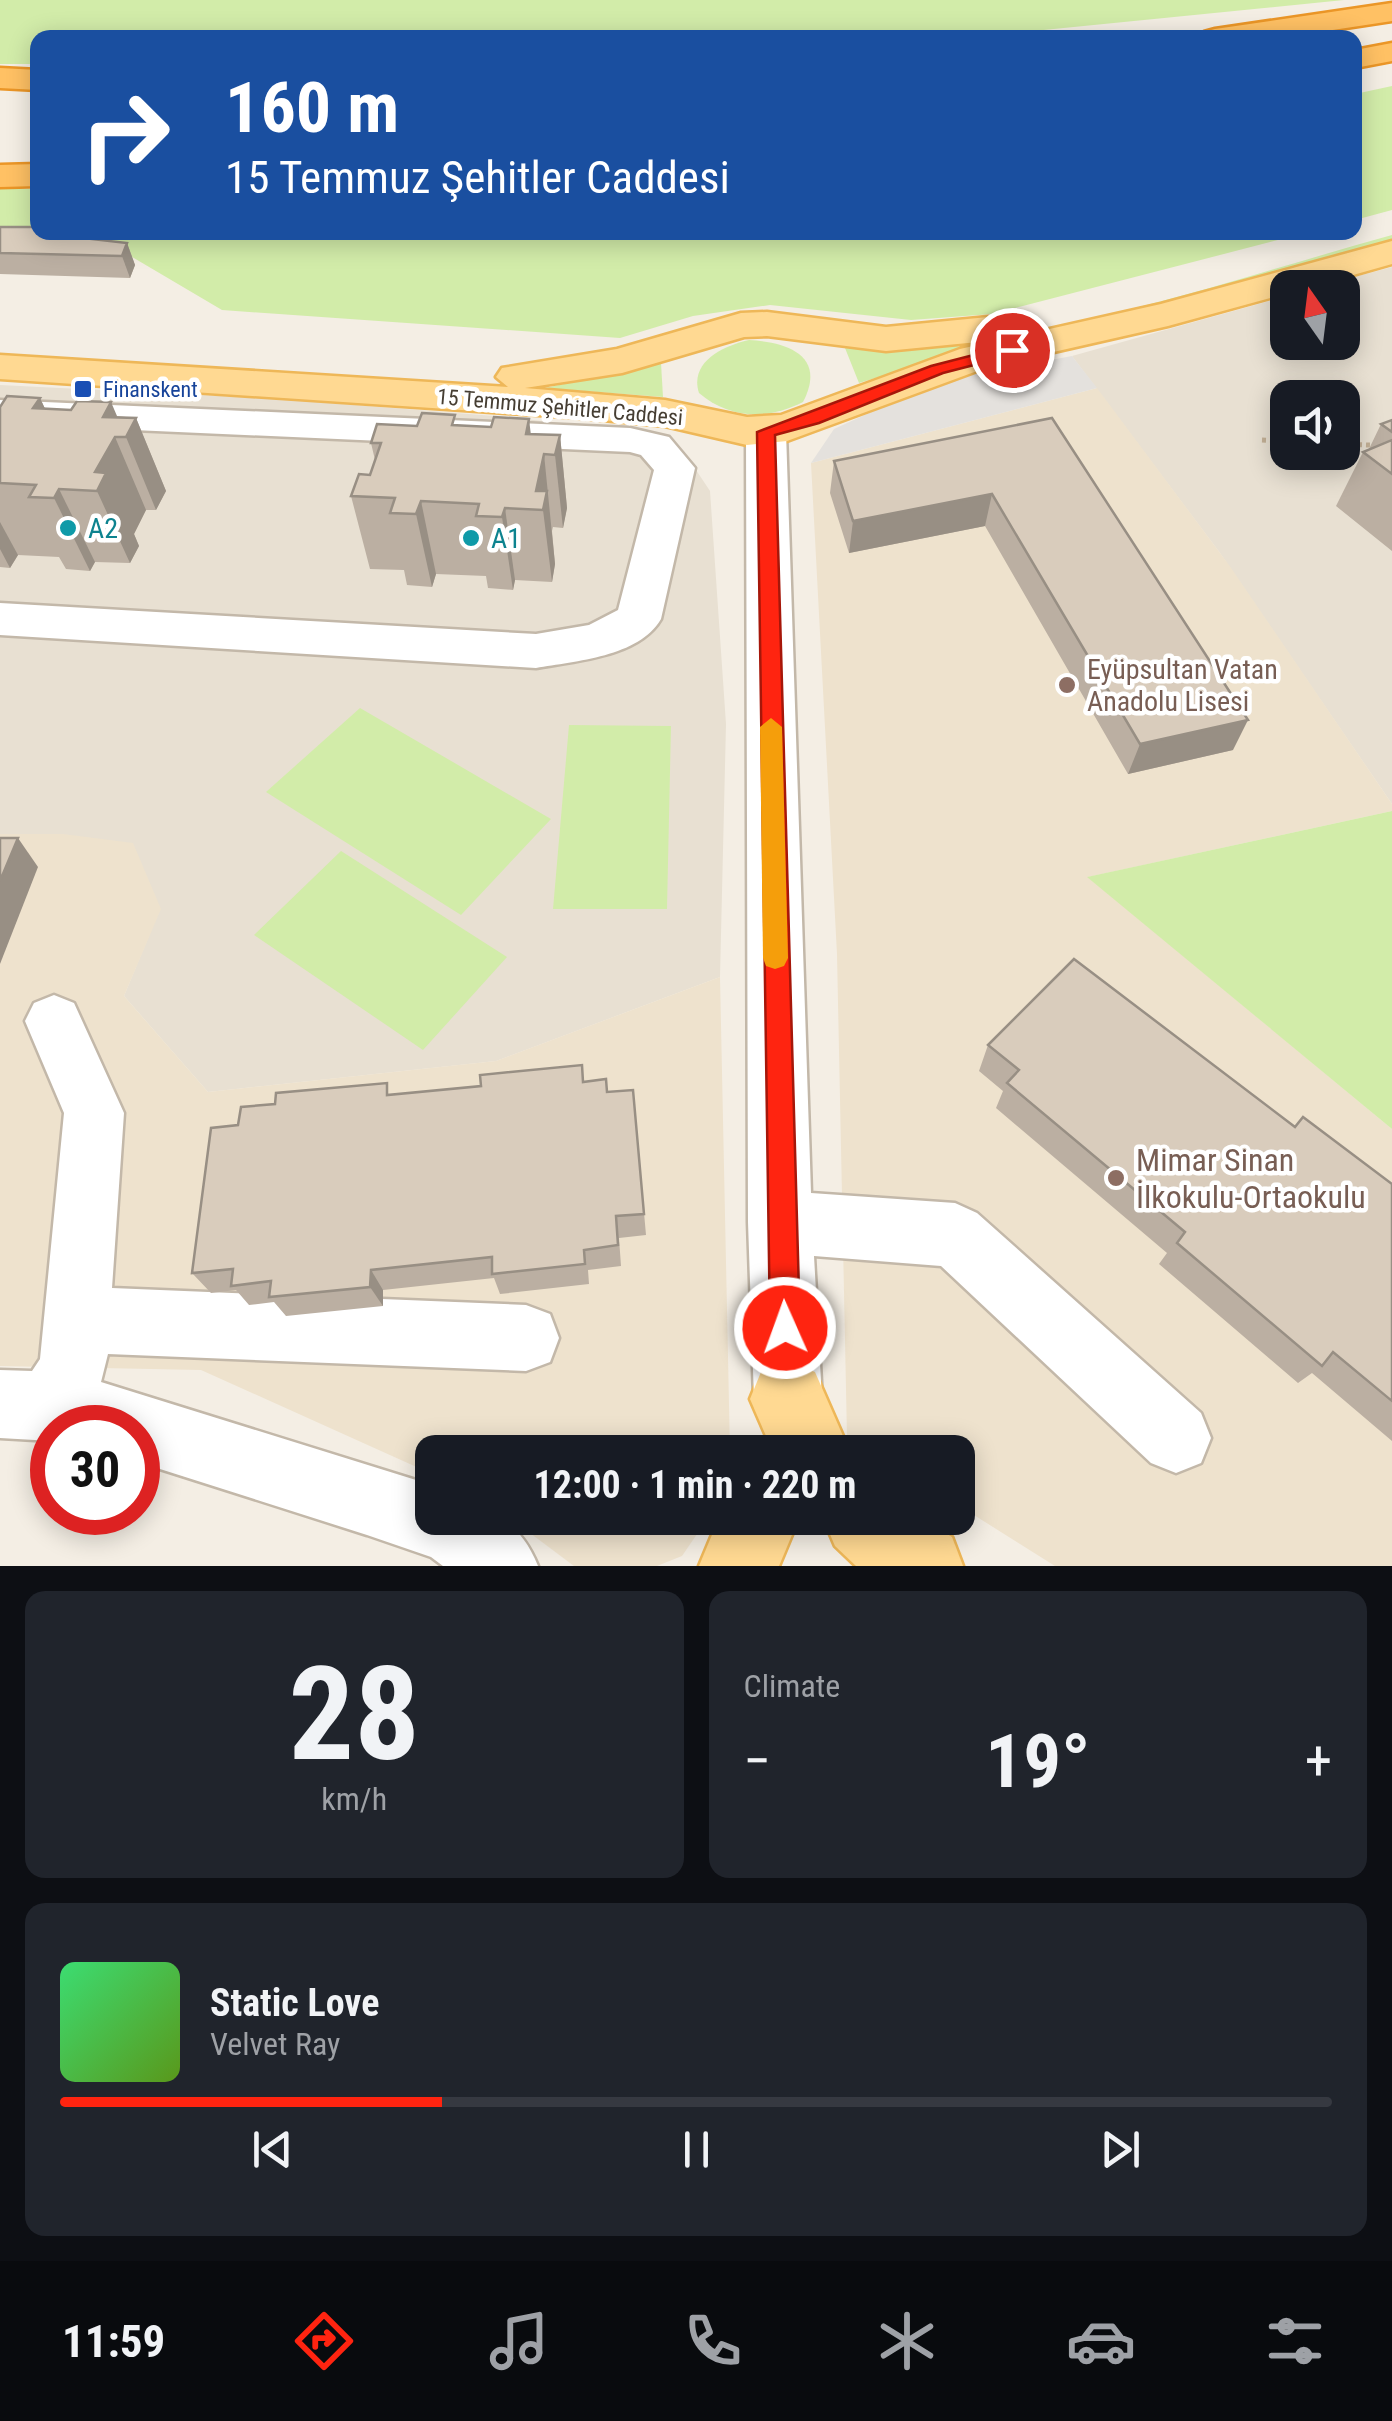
<!DOCTYPE html>
<meta charset="utf-8">
<style>
:root{--surface:#171b24;--page:#20242c;--text:#f1f3f6;--muted:#9ea1a6;--line:#363941;--accent:#ff2410}
body{margin:0;font-family:"Roboto Condensed",sans-serif;background:var(--page);color:var(--text);height:100vh;display:flex;flex-direction:column;font-size:38px;white-space:nowrap}
*{box-sizing:border-box;margin:0}
p{font-size:32px;color:var(--muted)}
.icon{flex:none;width:55px;height:55px;fill:none;stroke:currentColor;stroke-width:2;stroke-linecap:round;stroke-linejoin:round}
.map{position:relative;height:1566px;overflow:hidden}
.side{display:flex;flex-direction:column;gap:25px;padding:25px;background:#0d0f14;flex:1}
.side>*{flex:none}
.hud{position:absolute;left:30px;top:30px;width:1332px;height:210px;border-radius:20px;box-shadow:0 5px 25px #0003;background:#1a4fa0;color:#fff;overflow:hidden}
.needle{width:65px;rotate:346deg}
.tools{position:absolute;left:1270px;top:270px;display:grid;gap:20px}
.tools a{display:grid;place-items:center;width:90px;height:90px;border-radius:20px;background:var(--surface);box-shadow:0 5px 25px #0003;font-size:50px}
.speed{position:absolute;left:30px;top:1405px;display:flex;gap:20px;font-size:50px;font-weight:700;text-align:center}
.speed>*{display:grid;place-content:center;width:130px;height:130px;border-radius:50%;background:var(--surface);box-shadow:0 5px 25px #0003;line-height:1}
.speed .limit{border:15px solid #d22;background:#fff;color:#111}
.pin{position:absolute;display:grid;place-items:center;width:85px;height:85px;color:#fff;margin:-42px;border:5px solid #fff;border-radius:50%;box-shadow:0 2px 10px #0007}
.me{position:absolute;width:110px;margin:-55px;rotate:358deg;stroke-linejoin:round;filter:drop-shadow(0 0 8px #0008)}
.turn{display:flex;align-items:center;gap:35px;height:210px;padding:0 30px;font-size:45px}
.turn .icon{width:130px;height:130px;stroke-width:2.5}
.turn b{display:block;font-size:70px;line-height:85px}
.big{font-size:75px;font-weight:700;line-height:1.1}
.side .tile{flex:1;display:flex;flex-direction:column;justify-content:center;gap:15px;min-width:0;padding:0 35px;border-radius:20px;background:var(--page)}
.side .dial{align-items:center;gap:0}
.dial b{font-size:130px;line-height:1}
.song{display:flex;align-items:center;gap:30px}
.cover{width:120px;height:120px;border-radius:15px;background:linear-gradient(135deg,hsl(140 70% 55%),hsl(90 70% 35%))}
.played{height:10px;border-radius:5px;background:linear-gradient(90deg,var(--accent) 30%,var(--line) 30%)}
.keys{display:flex;justify-content:space-around;direction:ltr}
.heat{display:flex;justify-content:space-between;align-items:center;font-size:55px;direction:ltr}
.side .tiles{flex:1;display:grid;gap:25px;grid-template-columns:1fr 1fr}
.tile:last-child{grid-column:span 2}
.trip{position:absolute;left:415px;top:1435px;width:560px;height:100px;border-radius:20px;background:var(--surface);box-shadow:0 5px 25px #0003;font-weight:700;line-height:100px;text-align:center}
.tabs{display:flex;height:160px;justify-content:space-around;align-items:center;background:#090b0e;color:var(--muted)}
.tabs .icon{width:70px;height:70px}
.tabs .on{color:var(--accent)}
.tabs b{font-size:45px;color:var(--text)}
.map>svg:first-child{display:block}
</style>
<div class="map">
<svg width="1392" height="1566" viewBox="0 0 1392 1566">
<rect width="100%" height="100%" fill="#f4eee4"/>
<g fill="#e8e0d2" fill-rule="evenodd">
<path d="M1392,267v537l-172,-251 -148,-197 215,-60 1,46h54v-54l-25,-1zM1288,398h54v54h-54z"/>
<path d="M0,385l279,14 239,19 114,15 60,31 18,27 16,233 -6,253 -224,84 -288,31 -84,-96 36,-87 -97,-75h-63z"/>
</g>
<g fill="#eee2cd">
<path d="M1097,388l132,177 163,239v7l-304,66 304,252v437h-337l-97,-61v-53h-86l-25,-15 -10,-483 -26,-491z"/>
<path d="M0,834h63l70,9 28,66 -37,87 84,96 288,-31 224,-84 10,475h-298v22l-231,-104 -201,-4z"/>
<path d="M510,1518h198l-26,38 -25,10h-83z"/>
</g>
<g fill="#d2eca9">
<path d="M0,0h1344l-381,38h-925l-1,26h-37z"/>
<path d="M1392,86v124l-37,10v-126z"/>
<path d="M0,189h37l1,43 1267,1 -313,81 -81,6 -141,-15 -77,11 -73,22 -398,-28 -100,-59 -122,-10z"/>
<path d="M1392,235v7l-272,75 -134,27 -127,39 -14,-35c186,4 370,-64 547,-113z"/>
<path d="M749,340c39,2 78,16 54,62 -35,18 -74,17 -104,-9 -10,-31 24,-47 50,-53z"/>
<path d="M661,363l2,34 -118,-9z"/>
<path d="M360,708l191,111 -90,96 -195,-123z"/>
<path d="M569,725l102,1 -4,183h-114z"/>
<path d="M1392,811v318l-305,-252z"/>
<path d="M341,851l166,106 -84,93 -169,-115z"/>
</g>
<path fill="#e4e1dd" d="M1072,356l25,32 -286,75 23,-34 105,-48z"/>
<g fill="none" stroke-linecap="round" stroke-linejoin="round">
<defs>
<g id="minor">
<path d="M0,400l630,28 39,9 26,31 -34,151c-22,38 -86,42 -125,49l-536,-33v-32l536,31 53,-9 29,-15 36,-140 -13,-15 -11,-3 -630,-28z"/>
<path d="M766,420l14,3 6,9 25,761 144,10 22,10 224,200 10,25 -10,25 -25,10 -25,-10 -210,-197 -127,-10 8,143 -10,24 -24,10 -24,-10 -10,-24 -6,-177 -2,-790 6,-9z"/>
<path d="M54,995l20,8 50,110 -12,175 414,17 24,9 9,24 -9,24 -24,9 -418,-17 -7,28 331,103v33c55,0 82,-10 106,48h-95l-12,-9 -64,-22 -229,-73v-34h-86v13l-52,-3v-68l32,1 8,-12 24,-246 -39,-92 9,-18z"/>
</g>
<g id="major">
<path d="M1392,241v23l-85,24h-19v5l-120,33 -180,41 -201,74 -40,4 -82,-19 -83,-8 -582,-39v-24l508,32 -12,-10 6,-9 115,-19 124,-36 26,-1 119,15 102,-10 14,3 6,9 -6,9 -14,3 -102,10 -119,-15 -23,1 -122,36 -97,15 140,12 82,17 34,-2 179,-66 201,-45z"/>
<path d="M788,1361l27,11 35,80h-77l-23,-53 11,-27z"/>
<path d="M719,1518h80l-20,48h-80z"/>
<path d="M823,1518h99l30,19 11,29h-107l-21,-20z"/>
</g>
<g id="highway">
<path d="M1392,3v18l-112,17h-80l4,-6 11,-3z"/>
<path d="M1392,43v18l-37,7v-18z"/>
<path d="M0,68l38,2v20l-38,-2z"/>
<path d="M38,164v22l-38,1v-22z"/>
</g>
</defs>
<use href="#minor" stroke="#c3b8a9" stroke-width="5"/>
<use href="#major" stroke="#eeb758" stroke-width="5"/>
<use href="#highway" stroke="#eb9627" stroke-width="5"/>
<g stroke="#c3b096" stroke-width="5" stroke-dasharray="4 4" stroke-linecap="butt">
<path d="M1262,440l26,1"/>
<path d="M1342,444l50,2"/>
</g>
<use href="#minor" fill="#fff" fill-rule="evenodd"/>
<use href="#major" fill="#ffd992" fill-rule="evenodd"/>
<use href="#highway" fill="#ffc164" fill-rule="evenodd"/>
</g>
<g fill="#bbafa2">
<path d="M0,227l38,5h20l2,4 67,7 8,22 -5,13 -130,-4z"/>
<path d="M40,398l5,11 91,9 30,73 -10,19h-10l-12,24 5,12 -9,17 -35,-1 -5,9 -24,-2 -7,-12 -41,-2 -8,13 -10,-1v-160z"/>
<path d="M1052,418l181,332 -105,24 -143,-248 -136,27 -19,-60 4,-32z"/>
<path d="M1392,420v131l-56,-45 27,-54 6,-3 12,-25z"/>
<path d="M457,425l74,9 29,1 7,73 -4,20 -10,-1 -1,4 3,33 -3,18 -37,-2 -2,10 -25,-2 -2,-12 -50,-2 -4,13 -25,-2 -3,-15 -34,-1 -19,-73 19,-21 5,-15 -4,-17 46,-17z"/>
<path d="M988,1045l307,82 97,57v257l-80,-68 -14,10 -139,-119 8,-11 -171,-145 7,-17 -24,-20z"/>
<path d="M585,1081l23,11 25,-2 13,145 -27,3 2,28 -33,4 1,14 -89,10 -6,-16 -111,12v16l-97,10 -12,-14 -25,3 -13,-15 -25,3 -19,-20 46,-148 154,-31z"/>
</g>
<g fill="#988f84">
<path d="M127,243l8,22 -5,13 -8,-22z"/>
<path d="M40,398l34,73 -41,-63z"/>
<path d="M111,402l15,35 10,-19 30,73 -10,19 -30,-73h-11l31,73 -12,24 5,12 -9,17 -33,-72 -2,-19 8,-55z"/>
<path d="M529,419l8,66 7,-31 11,110 -3,18 -9,-72 -5,-1 -12,-75z"/>
<path d="M560,435l7,73 -4,20 -8,-73z"/>
<path d="M59,489l36,73 -5,9 -36,-73z"/>
<path d="M992,494l-7,32 -136,27 4,-32z"/>
<path d="M421,501l15,73 -4,13 -16,-73z"/>
<path d="M505,508l10,72 -2,10 -11,-73z"/>
<path d="M0,522l18,33 -8,13 -10,-19z"/>
<path d="M1248,720l-15,30 -105,24 12,-30z"/>
<path d="M18,838l20,29 -38,97v-83z"/>
<path d="M371,1270l12,20v16l-13,-19z"/>
</g>
<g fill="#d9ccbc" stroke="#988f84" stroke-width="2.5">
<path d="M0,227h38v5h18v3l71,8 -5,13 -122,-3z"/>
<path d="M7,396l33,2 -7,10 38,2 6,-9 34,1 -8,15 33,1 -10,19h-11l-20,35 11,1 -9,18 -38,-2 -5,9 -25,-1 7,-12 -36,-2v-76z"/>
<path d="M422,413l33,2 -3,10 39,2 3,-10 35,2 -3,15 34,1 -5,20 -11,-1 -8,37h11l-4,19 -38,-2 -3,9 -26,-1 3,-12 -58,-3 -5,13 -26,-1 5,-15 -44,-2 8,-22 11,1 11,-32h-10l6,-19 40,2z"/>
<path d="M1052,418l196,302 -108,24 -148,-250 -139,27 -19,-60z"/>
<path d="M1392,420v12l-11,-8z"/>
<path d="M1392,440v34l-29,-22z"/>
<path d="M0,838h18l-18,43z"/>
<path d="M1074,959l221,168 8,-10 89,67v217l-59,-49 -11,14 -145,-123 8,-11 -178,-149 12,-13 -31,-25z"/>
<path d="M582,1065l1,17 23,-3 1,13 26,-2 11,124 -28,2 2,29 -34,5 1,14 -93,10v-17l-121,13 -1,17 -101,10 2,-16 -40,5 2,-17 -41,4 19,-145 27,-3 3,-18 34,-3 1,-11 111,-10v12l94,-9 -1,-11z"/>
</g>
<path fill="#ff2410" stroke="#a6170a" stroke-width="2.5" d="M1012,345l8,5 -3,4 -74,19 -124,50 -44,12 25,893 -5,11 -10,4 -11,-4 -4,-11 -13,-896 174,-66z"/>
<path fill="#f59e0b" d="M771,718l11,9 6,231 -4,8 -9,3 -9,-3 -3,-8 -3,-231z"/>
<rect fill="#1a4fb4" stroke="#fff" stroke-width="4" x="73" y="379" width="20" height="20" rx="5"/>
<g fill="#0f9aa8" stroke="#fff" stroke-width="4">
<circle cx="68" cy="528" r="10"/>
<circle cx="471" cy="538" r="10"/>
</g>
<g fill="#8d6e63" stroke="#fff" stroke-width="4">
<circle cx="1067" cy="685" r="10"/>
<circle cx="1116" cy="1178" r="10"/>
</g>
<g text-anchor="middle" dominant-baseline="central" stroke-width="9" stroke-linejoin="round" paint-order="stroke">
<g font-size="22" fill="#164399" stroke="#fff" text-anchor="start">
<text x="103" y="389">Finanskent</text>
</g>
<g font-size="22" fill="#463e33" stroke="#fff">
<text transform="translate(560 407) rotate(5)">15 Temmuz Şehitler Caddesi</text>
</g>
<g font-size="28" fill="#0d838f" stroke="#fff" text-anchor="start">
<text x="88" y="528">A2</text>
<text x="491" y="538">A1</text>
</g>
<g font-size="28" fill="#785e54" stroke="#fff" text-anchor="start">
<text x="1087" y="669">Eyüpsultan Vatan<tspan x="1087" dy="32">Anadolu Lisesi</tspan></text>
</g>
<g font-size="32" fill="#785e54" stroke="#fff" text-anchor="start">
<text x="1136" y="1160">Mimar Sinan<tspan x="1136" dy="37">İlkokulu-Ortaokulu</tspan></text>
</g>
</g>
</svg>
<div class="tools">
<a><svg class="needle" viewBox="-14 -14 28 28"><path d="M0-13l5 13h-10z" fill="#e53935"/><path d="M0 13l5-13h-10z" fill="#9ea1a6"/></svg></a>
<a><svg class="icon" aria-label="sound" viewBox="0 0 24 24"><path d="M4 9h4l5-4v14l-5-4H4zM17 9q2 3 0 6"/></svg></a>
</div>
<div class="speed"><div class="limit">30</div></div>
<div class="pin" style="left:1012px;top:350px;background:#d93025"><svg class="icon" aria-label="arrive" viewBox="0 0 24 24"><path d="M6 21V4h12l-3 4 3 4H6"/></svg></div>
<svg class="me" style="left:785px;top:1328px" viewBox="-20 -20 40 40"><circle r="17" fill="#ff2410" stroke="#fff" stroke-width="3"/><path d="M0-11L8 9 0 5-8 9z" fill="#fff"/></svg>
<div class="trip">12:00 · 1 min · 220 m</div>
<div class="hud">
<div class="turn"><svg class="icon" aria-label="right" viewBox="0 0 24 24"><path d="M7 20v-9h11M14 6l5 5-5 5"/></svg><div><b>160 m</b>15 Temmuz Şehitler Caddesi</div></div>
</div>
</div>
<section class="side">
<div class="tiles">
<div class="tile dial"><b>28</b><p>km/h</p></div>
<div class="tile"><p>Climate</p>
<div class="heat"><a>−</a><b class="big">19°</b><a>+</a></div>
</div>
<div class="tile">
<div class="song"><i class="cover"></i><div><b>Static Love</b><p>Velvet Ray</p></div></div>
<div class="played"></div>
<div class="keys"><svg class="icon" aria-label="previous" viewBox="0 0 24 24"><path d="M18 5L8 12l10 7zM5 5v14"/></svg><svg class="icon" aria-label="pause" viewBox="0 0 24 24"><path d="M8 5v14M16 5v14"/></svg><svg class="icon" aria-label="next" viewBox="0 0 24 24"><path d="M6 5l10 7-10 7zM19 5v14"/></svg></div>
</div>
</div>
</section>
<nav class="tabs">
<b>11:59</b>
<svg class="icon on" aria-label="directions" viewBox="0 0 24 24"><path d="M12 3l9 9-9 9-9-9zM9 14v-3h6M13 9l2 2-2 2"/></svg>
<svg class="icon" aria-label="music" viewBox="0 0 24 24"><path d="M9 18V5l10-2v13"/><circle cx="6" cy="18" r="3"/><circle cx="16" cy="16" r="3"/></svg>
<svg class="icon" aria-label="phone" viewBox="0 0 24 24"><path d="M5 4h4l2 5-3 2q2 4 5 5l2-3 5 2v4C11 20 4 13 5 4z"/></svg>
<svg class="icon" aria-label="climate" viewBox="0 0 24 24"><path d="M12 3v18M4 7l16 10M4 17L20 7"/></svg>
<svg class="icon" aria-label="car" viewBox="0 0 24 24"><path d="M5 17H2v-5l4-1 3-4h7l3 4 3 1v5h-3M9 17h6M6 11h13"/><circle cx="7" cy="17" r="2"/><circle cx="17" cy="17" r="2"/></svg>
<svg class="icon" aria-label="filters" viewBox="0 0 24 24"><path d="M4 7h16M4 17h16"/><circle cx="9" cy="7" r="2"/><circle cx="15" cy="17" r="2"/></svg>
</nav>
